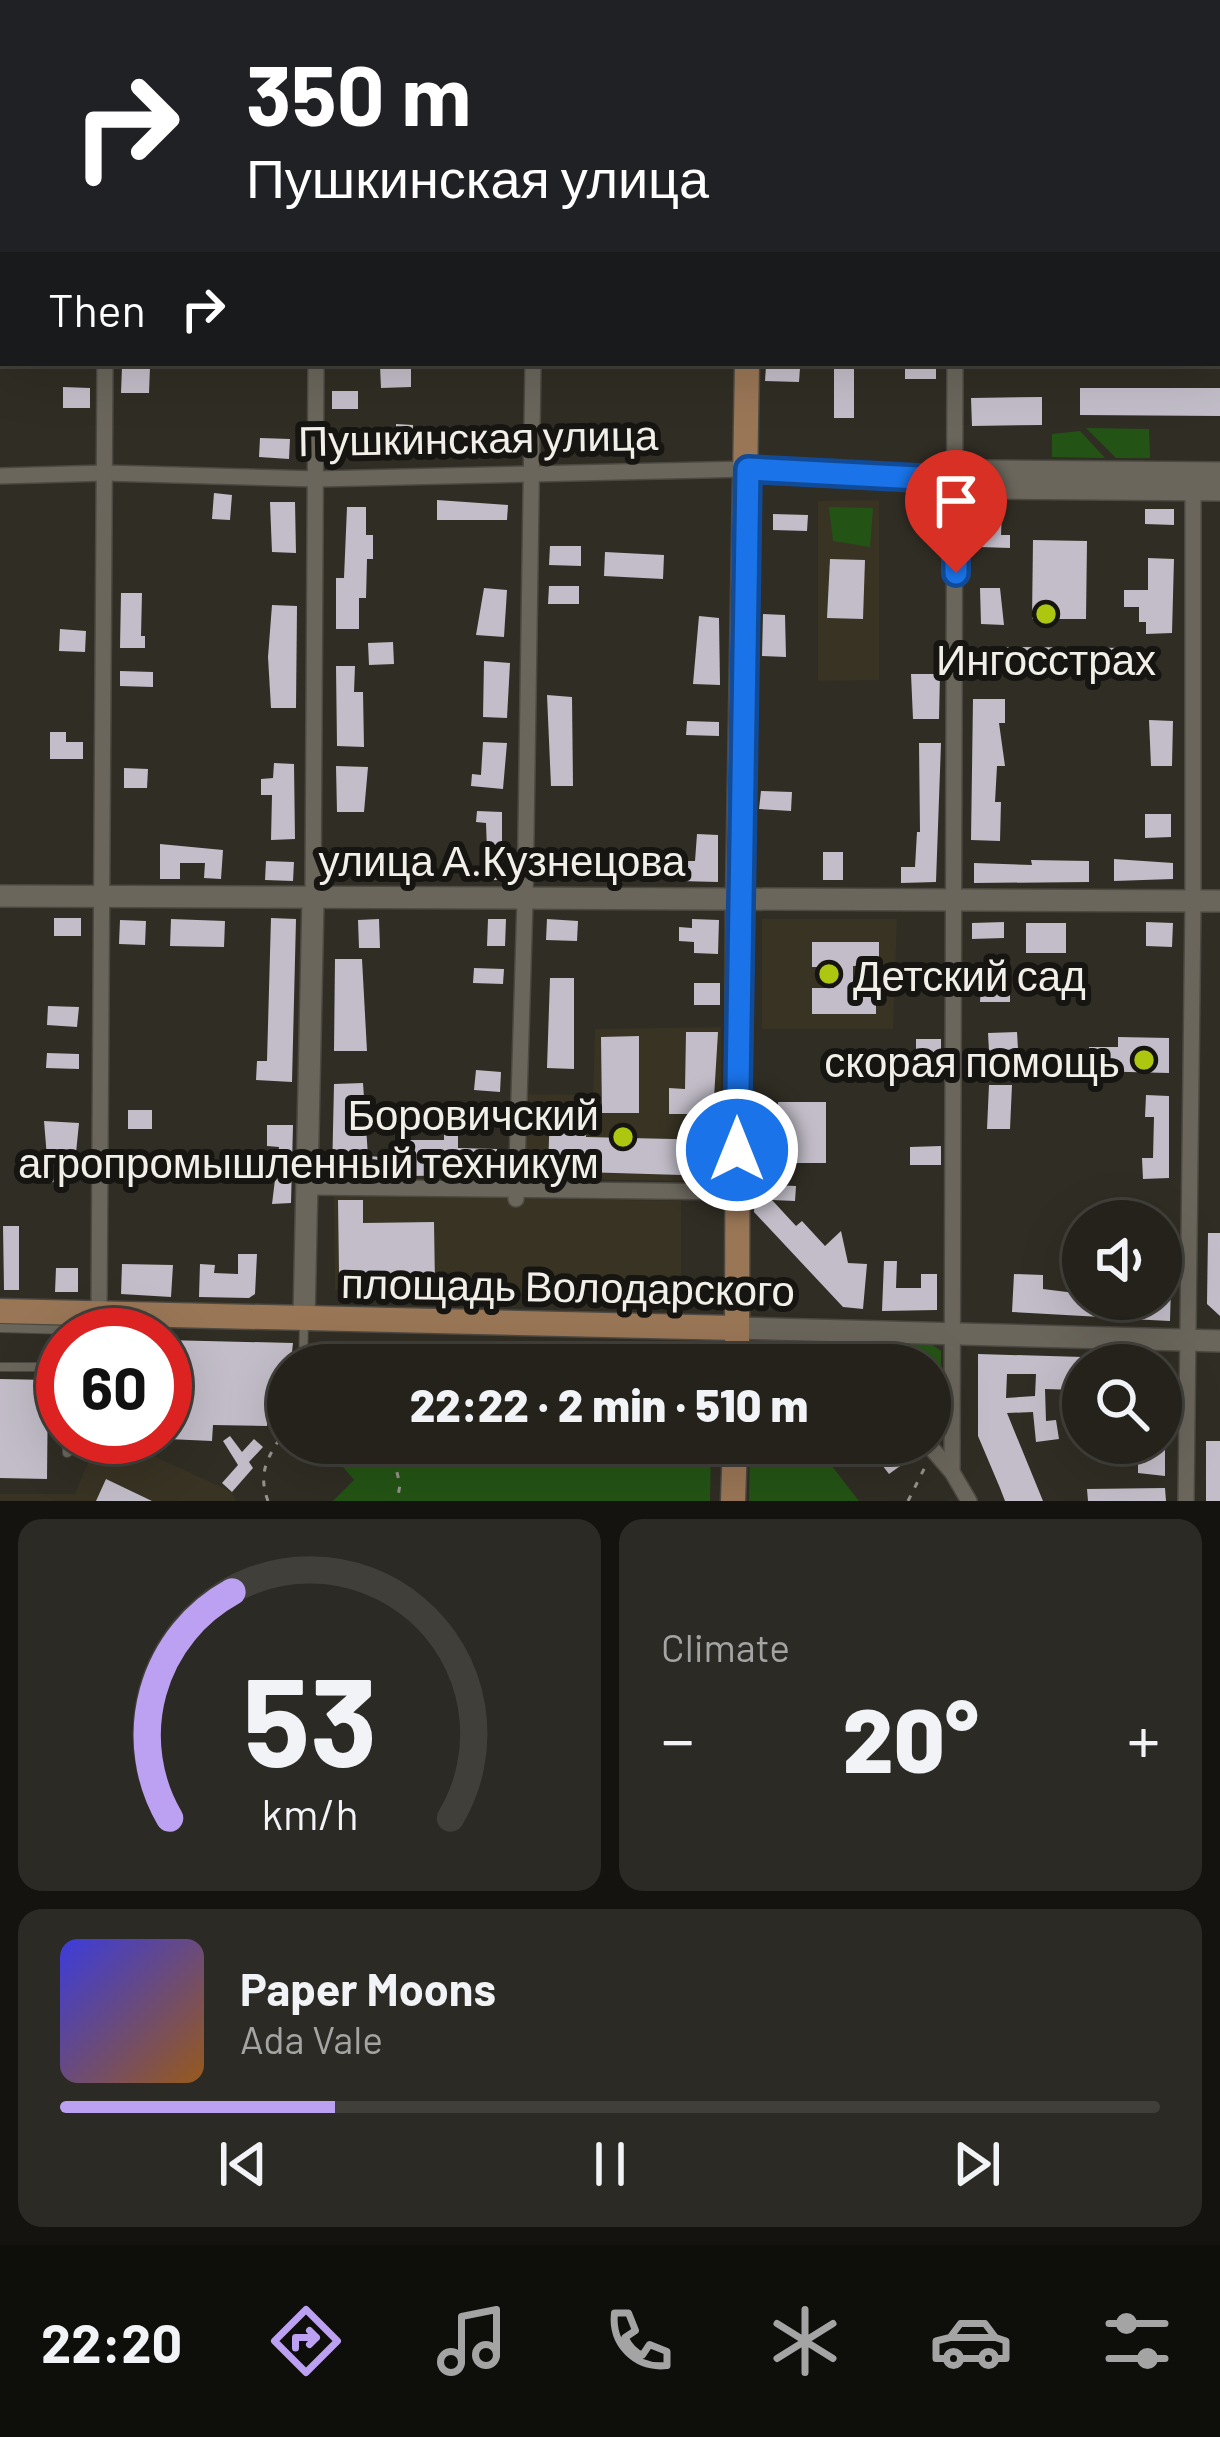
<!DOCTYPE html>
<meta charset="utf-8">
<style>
:root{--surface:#24221b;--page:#2c2a24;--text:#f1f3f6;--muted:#a3a4a3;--line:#413f3a;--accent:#bca0f2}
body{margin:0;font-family:Barlow,sans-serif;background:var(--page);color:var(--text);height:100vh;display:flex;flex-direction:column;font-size:45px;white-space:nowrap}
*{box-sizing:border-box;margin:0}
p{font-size:39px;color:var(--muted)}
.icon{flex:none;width:66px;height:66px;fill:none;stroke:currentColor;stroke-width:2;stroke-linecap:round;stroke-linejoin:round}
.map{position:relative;height:1501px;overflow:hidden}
.sheet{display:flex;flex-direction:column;gap:18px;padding:18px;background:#14130f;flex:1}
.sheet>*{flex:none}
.guide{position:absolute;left:0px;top:0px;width:1221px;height:366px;box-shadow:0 12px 48px #0002,0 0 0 3px var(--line);background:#202124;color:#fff;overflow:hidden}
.fabs{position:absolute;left:1062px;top:1200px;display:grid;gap:24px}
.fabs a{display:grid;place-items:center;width:120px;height:120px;border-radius:50%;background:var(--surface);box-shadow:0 12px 48px #0002,0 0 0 3px var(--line);font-size:60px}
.speed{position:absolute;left:36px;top:1308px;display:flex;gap:24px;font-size:60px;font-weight:700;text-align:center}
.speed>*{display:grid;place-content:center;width:156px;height:156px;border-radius:50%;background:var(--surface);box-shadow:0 12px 48px #0002,0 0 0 3px var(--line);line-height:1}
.speed .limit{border:18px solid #d22;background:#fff;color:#111}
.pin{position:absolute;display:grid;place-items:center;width:102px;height:102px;color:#fff;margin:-123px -51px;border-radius:50% 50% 50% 0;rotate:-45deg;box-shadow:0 0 12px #0007}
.pin .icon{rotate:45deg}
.me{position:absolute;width:132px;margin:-66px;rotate:0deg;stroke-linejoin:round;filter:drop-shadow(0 0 9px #0008)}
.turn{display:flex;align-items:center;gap:42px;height:252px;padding:0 48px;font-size:54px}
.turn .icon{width:156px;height:156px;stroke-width:2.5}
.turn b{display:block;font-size:84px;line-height:102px}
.then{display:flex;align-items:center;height:114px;padding:0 48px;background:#0003;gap:24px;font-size:45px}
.big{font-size:90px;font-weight:800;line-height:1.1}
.sheet .tile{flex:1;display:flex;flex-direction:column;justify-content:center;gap:18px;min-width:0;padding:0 42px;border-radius:24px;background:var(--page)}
.sheet .dial{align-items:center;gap:0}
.dial svg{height:312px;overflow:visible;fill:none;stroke:var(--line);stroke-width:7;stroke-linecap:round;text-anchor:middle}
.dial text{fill:var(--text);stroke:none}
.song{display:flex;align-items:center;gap:36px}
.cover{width:144px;height:144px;border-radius:18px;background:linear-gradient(135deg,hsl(240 70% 55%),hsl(30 70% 35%))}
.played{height:12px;border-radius:6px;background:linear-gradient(90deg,var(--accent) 25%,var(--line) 25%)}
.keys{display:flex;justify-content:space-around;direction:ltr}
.heat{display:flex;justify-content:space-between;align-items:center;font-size:66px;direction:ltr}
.sheet .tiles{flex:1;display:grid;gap:18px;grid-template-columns:1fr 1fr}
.tile:last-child{grid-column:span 2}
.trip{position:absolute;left:267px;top:1344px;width:684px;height:120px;border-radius:60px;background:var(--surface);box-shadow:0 12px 48px #0002,0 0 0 3px var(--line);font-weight:800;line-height:120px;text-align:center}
.dock{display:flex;height:192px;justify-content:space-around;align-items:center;background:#0e0e0b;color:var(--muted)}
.dock .icon{width:84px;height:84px}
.dock .active{color:var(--accent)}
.dock b{font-size:54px;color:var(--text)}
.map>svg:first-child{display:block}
</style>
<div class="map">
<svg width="1220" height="1501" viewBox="0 0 1220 1501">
<rect width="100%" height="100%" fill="#302d24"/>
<g fill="#383323">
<path d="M879,500v180l-61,1v-180z"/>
<path d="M762,919h135l-4,110h-131z"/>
<path d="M721,1027v154l-198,-2 3,-85 67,1 2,-66z"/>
<path d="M334,1195l347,6v95l-346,-6z"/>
<path d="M93,1451l61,5 78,36 4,9h-236v-7h75z"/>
</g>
<g fill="#245415">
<path d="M1086,428l63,1 1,29h-34z"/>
<path d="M1080,431l25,27 -53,-1v-23z"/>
<path d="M829,507l44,1 -3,39 -37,-6z"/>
<path d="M877,1342h51l13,9v64l-11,1v-51h-50l-13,-12z"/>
<path d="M323,1443h388l-1,58h-377l21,-21z"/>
<path d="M750,1443h64l45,58h-110z"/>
</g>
<g fill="#c2bdc8" fill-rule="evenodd">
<rect x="834" y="363" width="20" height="55"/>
<path d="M936,363v16h-31v-15z"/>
<path d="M411,365v22l-30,1 -1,-22z"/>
<path d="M766,366l34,2 -1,14 -34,-1z"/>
<path d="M122,367h28l-1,26h-28z"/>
<path d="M63,387l27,1v20h-27z"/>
<path d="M1080,388h140v28l-140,-1z"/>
<rect x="332" y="391" width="26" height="18"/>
<path d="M1042,397v28l-70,1 -1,-28z"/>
<path d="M396,424l17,1 -1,33h-18l1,-16h-7l1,-12 7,1z"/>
<path d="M621,427l19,1v25h-20z"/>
<path d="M491,428l18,1 -1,26 -18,-1z"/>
<rect x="332" y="437" width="27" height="19"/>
<path d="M260,438l30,1 -1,20 -30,-2z"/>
<path d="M214,493l18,2 -2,25 -18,-1z"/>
<path d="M437,500l71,5 -1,15h-70z"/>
<path d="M270,502h25l1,51 -24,-1z"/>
<path d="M347,507h19v28h7v24h-6l-1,39h-7v31h-23v-51h8z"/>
<path d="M973,507l29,1 -1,27h9v13l-30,-1 1,-23h-8z"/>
<path d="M1145,509h29v16l-29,-1z"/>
<path d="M773,514l35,1 -1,16 -34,-1z"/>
<path d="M1033,540l54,1 -1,78h-54z"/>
<path d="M550,546h31v20l-32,-1z"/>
<path d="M605,552l59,3 -1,24 -59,-3z"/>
<path d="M1148,558l26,1 -2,74 -26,1v-12h-7v-15h-15v-17h24z"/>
<path d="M830,559l35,1 -2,59 -36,-1z"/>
<path d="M549,586h30v18h-31z"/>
<path d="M484,588l23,2 -3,47 -28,-2z"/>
<path d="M980,588h20l4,37 -23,-1z"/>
<path d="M121,593h21l-1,43h4v12h-25z"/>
<path d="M272,605l25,1 -1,102h-25l-3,-51z"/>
<path d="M763,614l22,1 1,42 -24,-1z"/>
<path d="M699,616l20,2 1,67 -27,-1z"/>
<path d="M60,629l26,2 -1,21 -26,-1z"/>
<path d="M393,642l1,22 -25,1 -1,-22z"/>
<path d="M1005,647l130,1v24l-130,-1z"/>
<path d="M484,661l26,2 -3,55 -24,-1z"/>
<path d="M336,666h19l-1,26h9l1,55 -27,-1z"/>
<path d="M120,671l33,1v15l-33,-1z"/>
<path d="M911,674h29l-1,45h-26z"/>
<path d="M547,695l25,2 1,89h-22z"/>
<path d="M973,699h32v24h-6l6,43h-8l-2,36h6l-1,39 -29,-1z"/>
<path d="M1149,720l24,1 -1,45h-21z"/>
<path d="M687,721l32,1v14l-33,-1z"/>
<path d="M50,732h16v10h17v17h-33z"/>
<path d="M483,742l24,1 -4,46 -32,-3 1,-12 9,1z"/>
<path d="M919,743h22l-5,139 -35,1v-16h14l2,-35h3z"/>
<path d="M274,763l20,1 1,75 -24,1 1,-45h-11v-16l12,-1z"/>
<path d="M336,766l32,1 -4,45h-27z"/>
<path d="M124,768l24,1 -1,19h-23z"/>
<path d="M761,791l31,1 -1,19 -32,-2z"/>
<path d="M477,811l25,1v46h7v22h-21l-2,-57 -10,-1z"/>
<path d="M1145,814h26v23l-26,1z"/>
<path d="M697,834l21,1v47l-38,-1 1,-20h14z"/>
<path d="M160,844l63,6 -2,29 -17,-1 1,-15h-25v16h-20z"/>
<path d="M330,851h18l-1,29h-17z"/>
<rect x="823" y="852" width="20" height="28"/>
<path d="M1114,859l59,4v16l-59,2z"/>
<path d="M1031,860l58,1v21l-115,1v-20l58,2z"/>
<path d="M266,861l28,1 -1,19 -28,-1z"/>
<rect x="54" y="918" width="27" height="18"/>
<path d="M271,918l25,1 -4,163 -36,-2 1,-19h10z"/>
<path d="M171,919l54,2 -1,26 -54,-1z"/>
<path d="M379,919l1,29h-21l-1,-28z"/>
<path d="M488,919h18l-1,27h-18z"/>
<path d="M547,919l31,2 -1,20 -31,-1z"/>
<path d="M692,919l27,1 -1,34 -24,-1v-11l-15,-1v-14l13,1z"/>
<path d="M120,920l26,1 -1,24 -26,-1z"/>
<path d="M1004,922v16l-32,1v-16z"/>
<path d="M1146,922l27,1 -1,24 -26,-1z"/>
<rect x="1026" y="923" width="40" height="30"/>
<path d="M812,942h67v24h-26v23h23v25h-64v-26h22l1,-21h-23z"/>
<path d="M335,959h27l5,92h-33z"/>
<path d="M474,968l30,1 -1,15 -30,-1z"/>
<path d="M550,978h24v91l-27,-1z"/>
<rect x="694" y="983" width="26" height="22"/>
<path d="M981,985h29v17h-30z"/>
<path d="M48,1006l31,1 -2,20 -30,-2z"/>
<path d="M686,1032h32l-5,82h-44v-26l16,1z"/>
<path d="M1017,1032l1,17 -29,2 -1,-18z"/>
<path d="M639,1036v77h-37l-1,-76z"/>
<path d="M1118,1037l51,1v35l-81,-2 1,-24h29z"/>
<rect x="916" y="1039" width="25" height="20"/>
<path d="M47,1053l32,1v15l-33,-1z"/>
<path d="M476,1070l25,2 -1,20 -26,-2z"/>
<path d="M363,1083l5,73 13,1 -1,19 -48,-1 2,-91z"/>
<path d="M989,1085h23l-2,44h-23z"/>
<path d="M1146,1095l23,1v82l-26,1 -1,-21h11l1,-41h-9z"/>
<rect x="778" y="1102" width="48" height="61"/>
<path d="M550,1106l37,1 -1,30 130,3 -1,36 -167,-5z"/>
<rect x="128" y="1110" width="24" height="19"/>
<path d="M44,1121l35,2 -6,60 -24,-1z"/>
<path d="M267,1125h26l-2,78 -19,1 7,-57 -12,-1z"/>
<path d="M444,1127h14v21l39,1v26l-91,1 -1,-36h39z"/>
<path d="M941,1146v19h-31v-18z"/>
<path d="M772,1185l24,1 -1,15 -23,-1 24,26 6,-5 23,25 16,-15 7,32 19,1 -4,45 -20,-2 -89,-95 1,-24 17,1z"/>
<path d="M338,1200h25v23l71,-1 1,62 -74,1v-12h-22z"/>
<path d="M3,1226h16v64h-15z"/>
<path d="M1208,1233h12v83l-13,-12z"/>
<path d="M238,1254h19l-2,40 -6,4 -50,-1 1,-33 15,1 -1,8 24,1z"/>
<path d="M884,1261h13l-1,27h25v-14h16v36l-55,1z"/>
<path d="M122,1264l51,1 -2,32 -50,-3z"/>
<path d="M56,1268h22v24h-23z"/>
<path d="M1014,1274l29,1v14l40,5v5h19l-1,18 -89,-5z"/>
<path d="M1161,1286h10l-1,35 -40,-2v-20h31z"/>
<path d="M165,1340l128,3 -5,45 -19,1 -2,37 -54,-1 -1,16 -44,-2 2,-46h-5z"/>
<path d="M640,1344l41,1v20h-41z"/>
<path d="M462,1345l127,6v14h-127z"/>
<path d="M978,1354l105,3v21h-5v12l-33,-1 1,32 10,-1 3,19 -23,3 -3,-30 -26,1 36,88h-38l-5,-13 -22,-52zM1007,1374h29l-1,22 -29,2z"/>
<path d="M0,1379l48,1 -1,99 -47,-1z"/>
<path d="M230,1436l12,16 12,-13 9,8 -14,15 4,6 -21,24 -10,-9 16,-18 -15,-24z"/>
<rect x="1206" y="1441" width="14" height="60"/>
<path d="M865,1443h22l16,21 -14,10z"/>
<path d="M1138,1443h27v33l-27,-3z"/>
<path d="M106,1479l46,22h-56z"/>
<path d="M1087,1489l78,-1 1,13h-78z"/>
</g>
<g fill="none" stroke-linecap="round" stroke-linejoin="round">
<defs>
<g id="lane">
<path d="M1021,3v-3"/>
<path d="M1129,3v-3"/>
<path d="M0,1328l68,2"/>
<path d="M303,1365l1,-44"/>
<path d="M0,1367h63"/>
<path d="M285,1398l3,-2"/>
<path d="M67,1437v16l21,-16"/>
</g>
<g id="street">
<path d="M534,0v3"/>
<path d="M1201,0v3"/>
<path d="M107,3v-3"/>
<path d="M316,3v-3"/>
<path d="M951,3v-3"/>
<path d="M0,476l105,-3 212,6 431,-10"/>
<path d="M313,900l3,-537"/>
<path d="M308,1187l429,5"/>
<path d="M516,1199l9,-299 8,-537"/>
<path d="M99,1313l6,-950"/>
<path d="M830,1330l30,35"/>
<path d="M927,1443l25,29 17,29"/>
<path d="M952,1472l3,-1109"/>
<path d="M1186,1501l7,-599v-421"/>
</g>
<g id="secondary">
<path d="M745,3v-3"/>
<path d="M0,76h3"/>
<path d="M748,469l208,11 31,8 233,2"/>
<path d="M958,480l29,-9 233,2"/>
<path d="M0,896l1220,5"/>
<path d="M304,1319l9,-419"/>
<path d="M736,1328l484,13"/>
</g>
<g id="primary">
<path d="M1218,76h2"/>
<path d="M0,1311l736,17"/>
<path d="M737,1365l1,-468 9,-534"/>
<path d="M733,1501l2,-58"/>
</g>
</defs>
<use href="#lane" stroke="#4c4942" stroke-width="10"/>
<use href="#street" stroke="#4c4942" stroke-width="18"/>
<use href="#secondary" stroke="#4c4942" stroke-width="24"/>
<use href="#primary" stroke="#4c4942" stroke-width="27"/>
<g stroke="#96938c" stroke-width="3" stroke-dasharray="6 9" stroke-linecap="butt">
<path d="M765,1365l33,-17"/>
<path d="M390,1443l10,42 -3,16"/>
<path d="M908,1443l8,10"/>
<path d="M268,1501c-12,-32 3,-48 20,-75"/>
<path d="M908,1501l18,-36"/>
</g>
<use href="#lane" stroke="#6a665c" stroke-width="8"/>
<use href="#street" stroke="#6a665c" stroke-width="15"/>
<use href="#secondary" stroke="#6a665c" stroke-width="21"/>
<use href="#primary" stroke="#997656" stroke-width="24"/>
</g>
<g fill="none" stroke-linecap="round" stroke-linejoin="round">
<defs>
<path id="route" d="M737,1150l11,-681 208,11v93"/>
</defs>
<use href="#route" stroke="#114b97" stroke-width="30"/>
<use href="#route" stroke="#1a73e8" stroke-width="21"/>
</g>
<g fill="#adc610" stroke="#171511" stroke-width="4.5">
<circle cx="1046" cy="614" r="12"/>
<circle cx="829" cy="974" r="12"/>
<circle cx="1144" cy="1060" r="12"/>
<circle cx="623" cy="1137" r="12"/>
</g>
<g text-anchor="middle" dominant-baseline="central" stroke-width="12" stroke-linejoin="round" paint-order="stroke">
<g font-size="42" fill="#f2efe9" stroke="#171511">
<text transform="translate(478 436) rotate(-1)">Пушкинская улица</text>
<text x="502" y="859">улица А.Кузнецова</text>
<text transform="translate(568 1285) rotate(1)">площадь Володарского</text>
</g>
<g font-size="42" fill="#f2efe9" stroke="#171511" text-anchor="end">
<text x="1046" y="658" text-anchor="middle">Ингосстрах</text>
<text x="853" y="974" text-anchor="start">Детский сад</text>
<text x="1120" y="1060">скорая помощь</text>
<text x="599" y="1113">Боровичский<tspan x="599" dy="48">агропромышленный техникум</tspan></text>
</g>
</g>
</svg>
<div class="fabs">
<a><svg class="icon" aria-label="sound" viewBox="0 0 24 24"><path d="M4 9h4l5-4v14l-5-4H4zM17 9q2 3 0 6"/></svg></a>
<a><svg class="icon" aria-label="search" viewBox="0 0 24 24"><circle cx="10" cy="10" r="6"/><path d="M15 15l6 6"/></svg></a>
</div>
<div class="speed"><div class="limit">60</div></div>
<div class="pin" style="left:956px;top:573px;background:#d93025"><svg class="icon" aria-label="arrive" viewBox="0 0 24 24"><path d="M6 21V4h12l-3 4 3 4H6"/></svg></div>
<svg class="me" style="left:737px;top:1150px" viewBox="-20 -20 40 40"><circle r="17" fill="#1a73e8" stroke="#fff" stroke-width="3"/><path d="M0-11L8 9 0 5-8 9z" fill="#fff"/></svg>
<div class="trip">22:22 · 2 min · 510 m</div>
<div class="guide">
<div class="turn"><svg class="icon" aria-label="right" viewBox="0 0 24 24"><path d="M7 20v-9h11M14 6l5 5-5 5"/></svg><div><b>350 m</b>Пушкинская улица</div></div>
<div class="then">Then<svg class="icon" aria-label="right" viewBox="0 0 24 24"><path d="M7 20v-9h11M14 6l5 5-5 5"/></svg></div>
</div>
</div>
<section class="sheet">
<div class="tiles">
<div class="tile dial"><svg viewBox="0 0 100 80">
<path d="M14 69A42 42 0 1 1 86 69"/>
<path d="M14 69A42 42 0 0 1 30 11" stroke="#bca0f2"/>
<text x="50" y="56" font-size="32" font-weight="700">53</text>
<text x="50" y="72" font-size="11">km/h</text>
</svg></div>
<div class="tile"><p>Climate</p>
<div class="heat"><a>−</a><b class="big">20°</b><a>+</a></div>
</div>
<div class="tile">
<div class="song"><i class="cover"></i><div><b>Paper Moons</b><p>Ada Vale</p></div></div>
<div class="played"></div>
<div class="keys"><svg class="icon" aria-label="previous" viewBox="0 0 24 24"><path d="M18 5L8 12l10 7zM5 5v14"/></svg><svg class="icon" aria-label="pause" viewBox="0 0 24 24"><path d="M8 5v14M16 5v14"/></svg><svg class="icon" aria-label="next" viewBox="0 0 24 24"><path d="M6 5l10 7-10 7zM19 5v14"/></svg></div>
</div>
</div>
</section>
<nav class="dock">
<b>22:20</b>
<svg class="icon active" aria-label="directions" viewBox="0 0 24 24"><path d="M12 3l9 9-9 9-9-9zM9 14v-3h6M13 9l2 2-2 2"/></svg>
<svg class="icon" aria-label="music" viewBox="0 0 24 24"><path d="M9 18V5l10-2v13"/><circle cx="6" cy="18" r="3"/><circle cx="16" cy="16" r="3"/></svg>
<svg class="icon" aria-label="phone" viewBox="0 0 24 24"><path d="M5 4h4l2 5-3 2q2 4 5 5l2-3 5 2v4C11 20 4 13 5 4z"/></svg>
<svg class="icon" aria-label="climate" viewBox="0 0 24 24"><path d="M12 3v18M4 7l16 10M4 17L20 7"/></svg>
<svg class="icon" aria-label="car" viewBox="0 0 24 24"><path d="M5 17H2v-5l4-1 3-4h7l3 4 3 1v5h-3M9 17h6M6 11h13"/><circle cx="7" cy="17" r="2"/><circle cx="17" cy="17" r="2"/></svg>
<svg class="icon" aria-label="filters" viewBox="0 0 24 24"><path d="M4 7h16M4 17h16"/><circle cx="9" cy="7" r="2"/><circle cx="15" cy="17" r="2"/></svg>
</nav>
